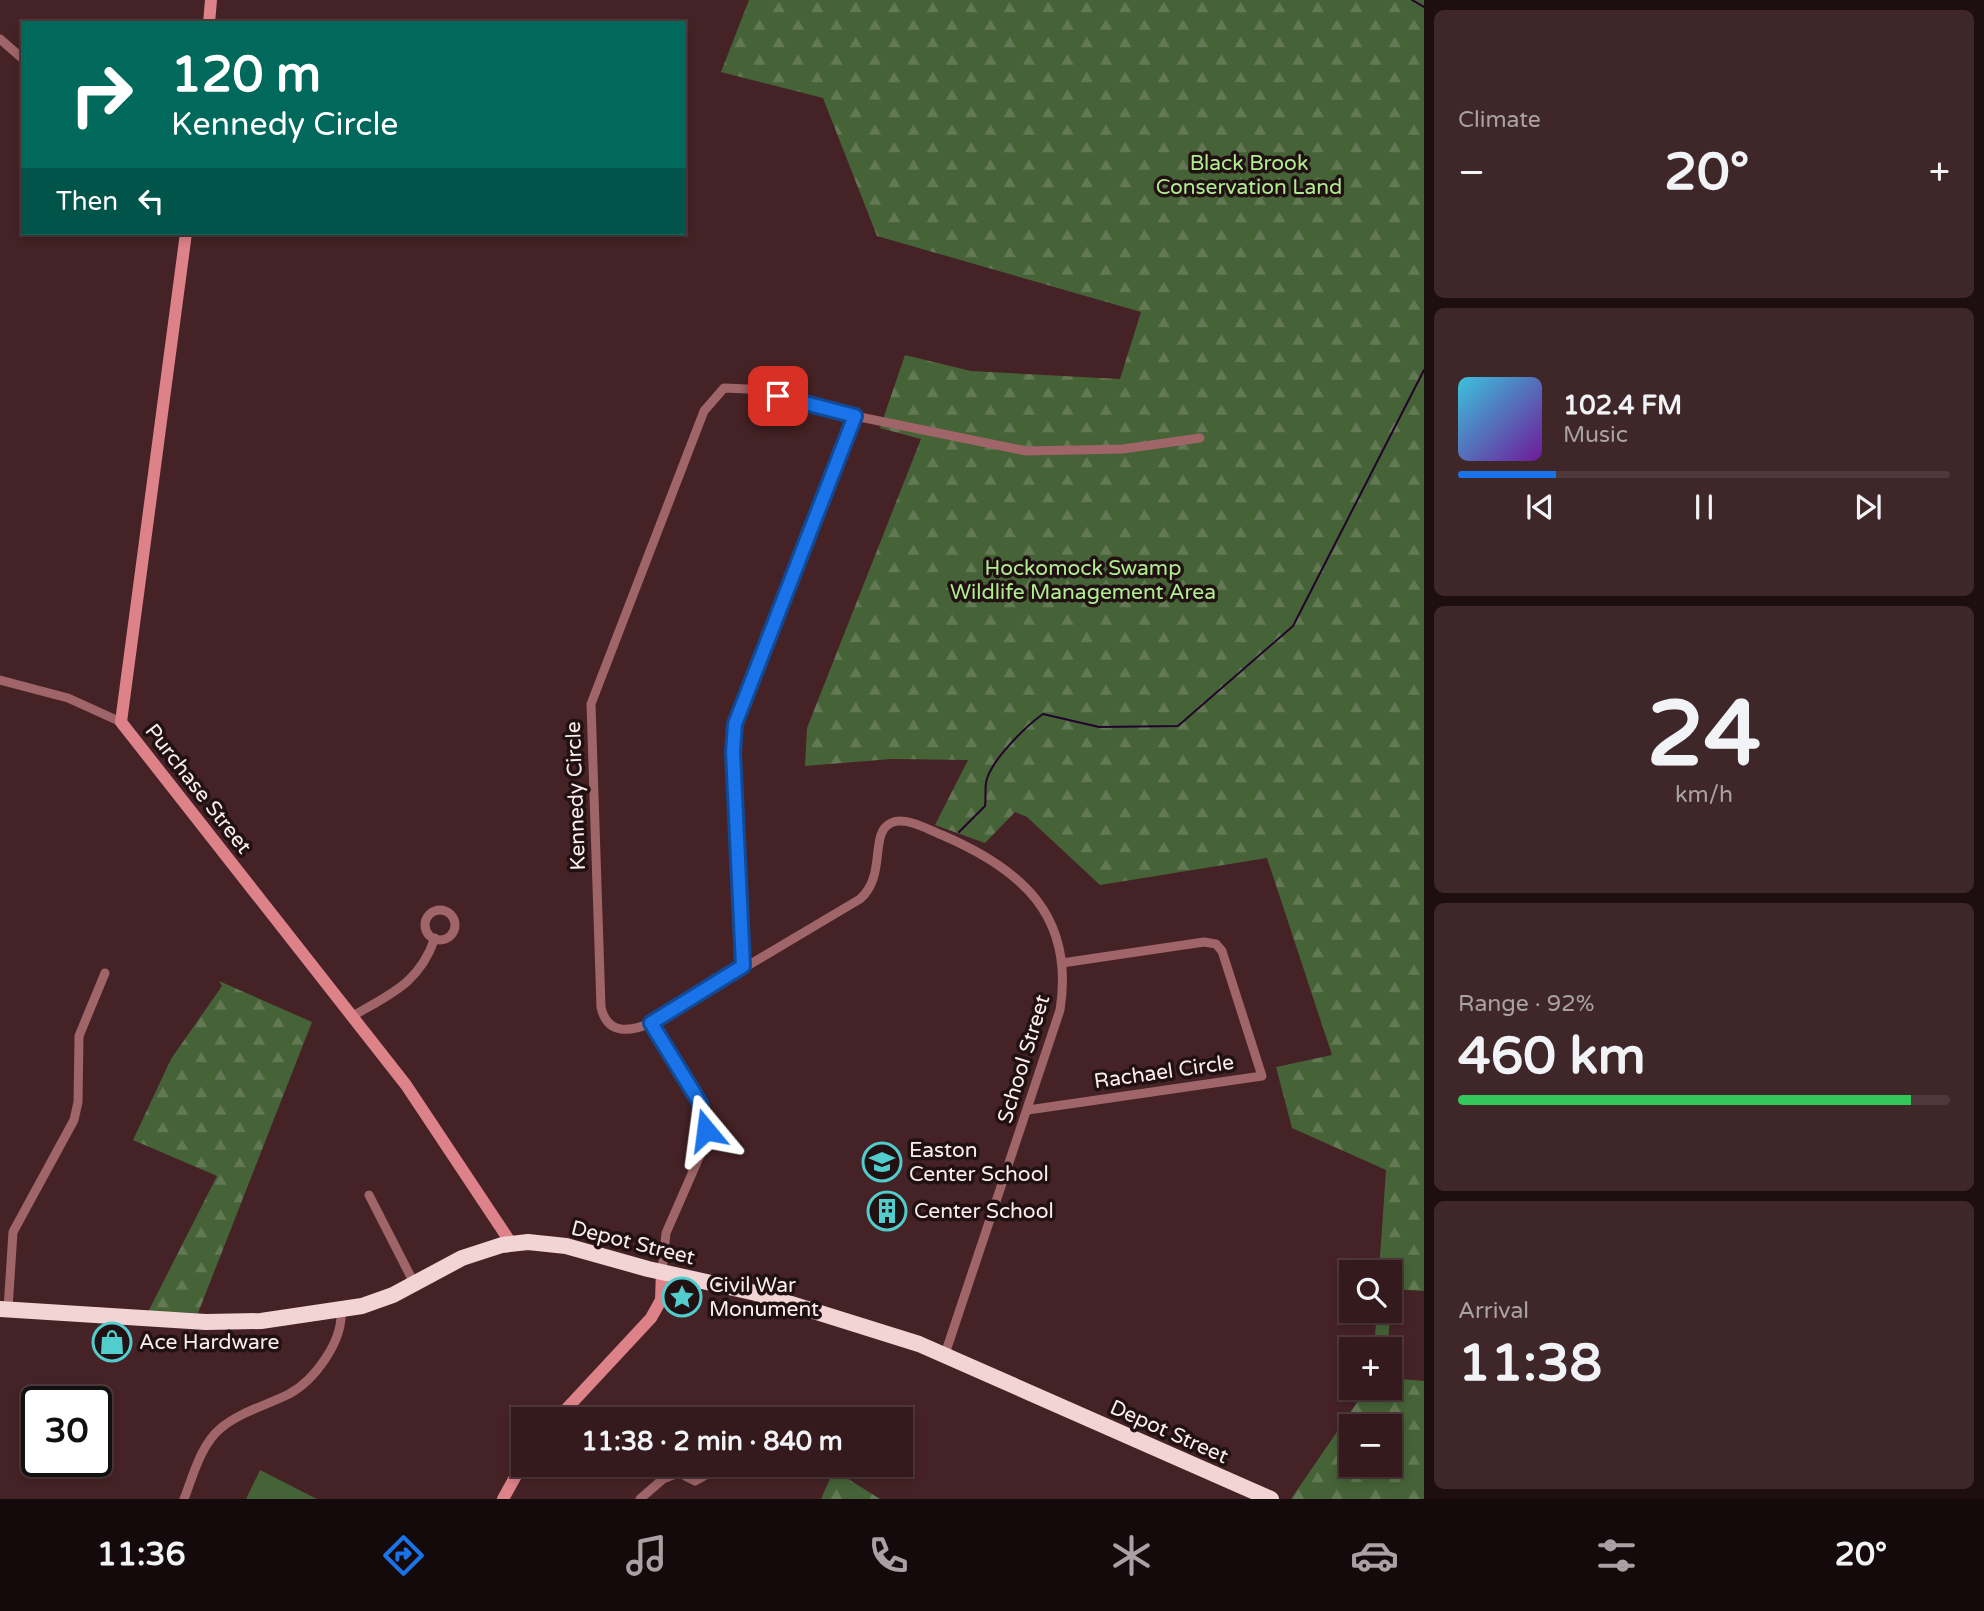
<!DOCTYPE html>
<meta charset="utf-8">
<style>
:root{--surface:#341a1c;--page:#3f2729;--text:#f1f3f6;--muted:#a9a1a3;--line:#4e383b;--accent:#1a73e8}
body{margin:0;font-family:"Varela Round",sans-serif;background:var(--page);color:var(--text);height:100vh;display:flex;flex-direction:column;font-size:26px;white-space:nowrap}
*{box-sizing:border-box;margin:0}
p{font-size:23px;color:var(--muted)}
.icon{flex:none;width:38px;height:38px;fill:none;stroke:currentColor;stroke-width:2;stroke-linecap:round;stroke-linejoin:round}
.map{position:relative;flex:1;overflow:hidden}
.details{display:flex;flex-direction:column;gap:10px;padding:10px;background:#1d0e0f;width:560px}
.details>*{flex:none}
.banner{position:absolute;left:21px;top:21px;width:665px;height:214px;border-radius:0px;box-shadow:0 4px 10px #0003,0 0 0 2px var(--line);background:#00695c;color:#fff;overflow:hidden}
.tools{position:absolute;left:1339px;top:1260px;display:grid;gap:14px}
.tools a{display:grid;place-items:center;width:63px;height:63px;border-radius:0px;background:var(--surface);box-shadow:0 4px 10px #0003,0 0 0 2px var(--line);font-size:35px}
.speed{position:absolute;left:21px;top:1386px;display:flex;gap:14px;font-size:35px;font-weight:700;text-align:center}
.speed>*{display:grid;place-content:center;width:91px;height:91px;border-radius:50%;background:var(--surface);box-shadow:0 4px 10px #0003,0 0 0 2px var(--line);line-height:1}
.speed .limit{border:4px solid #111;border-radius:10px;background:#fff;color:#111}
.pin{position:absolute;display:grid;place-items:center;width:60px;height:60px;color:#fff;margin:-30px;border-radius:14px;box-shadow:0 4px 10px #0006}
.me{position:absolute;width:77px;margin:-38px;rotate:344deg;stroke-linejoin:round;filter:drop-shadow(0 0 5px #0008)}
.turn{display:flex;align-items:center;gap:24px;height:147px;padding:0 35px;font-size:32px}
.turn .icon{width:91px;height:91px;stroke-width:2.5}
.turn b{display:block;font-size:49px;line-height:60px}
.then{display:flex;align-items:center;height:66px;padding:0 35px;background:#0003;gap:14px;font-size:26px}
.big{font-size:52px;font-weight:700;line-height:1.1}
.details .widget{flex:1;display:flex;flex-direction:column;justify-content:center;gap:10px;min-width:0;padding:0 24px;border-radius:10px;background:var(--page)}
.details .dial{align-items:center;gap:0}
.dial b{font-size:91px;line-height:1}
.song{display:flex;align-items:center;gap:21px}
.cover{width:84px;height:84px;border-radius:10px;background:linear-gradient(135deg,hsl(190 70% 55%),hsl(280 70% 35%))}
.played{height:7px;border-radius:4px;background:linear-gradient(90deg,var(--accent) 20%,var(--line) 20%)}
.keys{display:flex;justify-content:space-around;direction:ltr}
.heat{display:flex;justify-content:space-between;align-items:center;font-size:38px;direction:ltr}
.charge{height:10px;border-radius:5px;background:linear-gradient(90deg,#34c759 92%,var(--line) 0)}
.trip{position:absolute;left:511px;top:1407px;width:402px;height:70px;border-radius:0px;background:var(--surface);box-shadow:0 4px 10px #0003,0 0 0 2px var(--line);font-weight:700;line-height:70px;text-align:center}
.dock{display:flex;height:112px;justify-content:space-around;align-items:center;background:#150a0b;color:var(--muted)}
.dock .icon{width:49px;height:49px}
.dock .active{color:var(--accent)}
.dock b{font-size:32px;color:var(--text)}
main{display:flex;flex:1;min-height:0}
.map>svg:first-child{display:block}
</style>
<main>
<div class="map">
<svg width="1424" height="1499" viewBox="0 0 1424 1499">
<defs>
<pattern id="forest-firs" width="22" height="20" patternUnits="userSpaceOnUse" patternTransform="scale(1.75)"><rect width="22" height="20" fill="#466237"/><path d="M5 1l3.5 6h-7zM16 11l3.5 6h-7z" fill="#627954"/></pattern>
</defs>
<rect width="100%" height="100%" fill="#452225"/>
<g fill="url(#forest-firs)" fill-rule="evenodd">
<path d="M749,0h675v1291l-33,-2 -3,60h-14l3,-38h13v-39h-11l7,-102 -94,-42 -16,-61 56,-12 -65,-197 -167,27 -73,-68 -12,-5 -30,31 -50,-18 33,-65 -77,-1 -86,7 2,-38 114,-289 -41,-11 25,-73 66,16 149,8 21,-67 -264,-76 -54,-138 -102,-26z"/>
<path d="M219,981l93,41 -114,291 -50,-1 69,-136 -84,-36 38,-81 51,-73z"/>
<path d="M1390,1378l34,3v118h-133l76,-111h23zM1351,1426h39v39h-39z"/>
<path d="M834,1470l46,29h-59z"/>
</g>
<path fill="#466237" d="M260,1470l57,29h-71z"/>
<g fill="none" stroke-linecap="round" stroke-linejoin="round">
<g stroke="#23032e" stroke-width="2">
<path d="M1412,0l12,7"/>
<path d="M959,832l26,-26c1,-7 0,-16 1,-23 3,-21 40,-57 57,-69l56,13 79,-1 115,-100 131,-256"/>
</g>
<g stroke="#9f6568" stroke-width="9">
<path d="M0,39l23,20"/>
<path d="M0,680l68,18 53,24"/>
<circle cx="440" cy="925" r="15"/>
<path d="M743,966l-10,-214 2,-28 120,-308"/>
<path d="M351,1017c39,-23 68,-33 84,-79"/>
<path d="M651,1023l49,80 6,22 -5,28 -35,80 -4,38"/>
<path d="M1028,1110l234,-34 -40,-125 -6,-7 -12,-2 -142,21"/>
<path d="M369,1195l45,88"/>
<path d="M8,1309l5,-77 61,-112 4,-18 1,-66 26,-63"/>
<path d="M945,1354l115,-344c15,-95 -39,-141 -118,-175 -13,-5 -36,-19 -51,-12 -22,10 -4,53 -31,76l-209,124c-21,9 -44,12 -50,-16l-10,-303 113,-293 20,-23 24,1 107,27 171,35 97,-2 77,-11"/>
<path d="M683,1465l2,11 10,5 9,-5 1,-11"/>
<path d="M184,1499c9,-23 17,-55 37,-71 19,-16 46,-23 68,-34 26,-14 54,-53 52,-83"/>
<path d="M640,1499l23,-20 20,-8"/>
</g>
<g stroke="#de8289" stroke-width="12">
<path d="M209,23l2,-23"/>
<path d="M186,233l-65,489 285,363 105,158"/>
<path d="M557,1419l94,-101 10,-18 1,-29"/>
<path d="M503,1499l20,-36"/>
</g>
<path stroke="#f2d4d5" stroke-width="16" d="M0,1309l206,13 55,-1 101,-15 31,-11 69,-37 40,-13 26,-3 38,4 82,23 108,24 163,51 352,155"/>
</g>
<g fill="none" stroke-linecap="round" stroke-linejoin="round">
<defs>
<path id="route" d="M706,1130l-6,-27 -49,-80 92,-57 -10,-214 2,-28 120,-308 -77,-20"/>
</defs>
<use href="#route" stroke="#114b97" stroke-width="18"/>
<use href="#route" stroke="#1a73e8" stroke-width="12"/>
</g>
<defs>
<symbol id="school-ring" viewBox="-11 -11 22 22"><circle r="9.5" fill="#211112" stroke="#52cdcd" stroke-width="1.5"/><path d="M0-5L7-2L0 1L-7-2ZM-4 1L0 2.5L4 1V4Q0 6-4 4Z" fill="#52cdcd"/></symbol>
<symbol id="building-ring" viewBox="-11 -11 22 22"><circle r="9.5" fill="#211112" stroke="#52cdcd" stroke-width="1.5"/><path d="M-4-6H4V6H1V3H-1V6H-4ZM-2.5-4.3h1.7v1.8h-1.7ZM.8-4.3h1.7v1.8H.8ZM-2.5-1h1.7V.8h-1.7ZM.8-1h1.7V.8H.8Z" fill="#52cdcd"/></symbol>
<symbol id="sight-ring" viewBox="-11 -11 22 22"><circle r="9.5" fill="#211112" stroke="#52cdcd" stroke-width="1.5"/><path d="M0-6L1.8-2.2L6-1.7L2.9 1.2L3.7 5.4L0 3.3L-3.7 5.4L-2.9 1.2L-6-1.7L-1.8-2.2Z" fill="#52cdcd"/></symbol>
<symbol id="shop-ring" viewBox="-11 -11 22 22"><circle r="9.5" fill="#211112" stroke="#52cdcd" stroke-width="1.5"/><path d="M-5-2.5h2.3a2.7 3.5 0 0 1 5.4 0H5L5.5 6h-11ZM-1.5-2.5h3a1.5 2.3 0 0 0-3 0Z" fill="#52cdcd"/></symbol>
</defs>
<g fill-rule="evenodd">
<use href="#school-ring" x="860" y="1140" width="44" height="44"/>
<use href="#building-ring" x="865" y="1189" width="44" height="44"/>
<use href="#sight-ring" x="660" y="1275" width="44" height="44"/>
<use href="#shop-ring" x="90" y="1320" width="44" height="44"/>
</g>
<g text-anchor="middle" dominant-baseline="central" stroke-width="7" stroke-linejoin="round" paint-order="stroke">
<g font-size="21" fill="#b0ed90" stroke="#211112">
<text x="1249" y="163">Black Brook<tspan x="1249" dy="24">Conservation Land</tspan></text>
<text x="1083" y="568">Hockomock Swamp<tspan x="1083" dy="24">Wildlife Management Area</tspan></text>
</g>
<g font-size="21" fill="#fceeee" stroke="#211112">
<text transform="translate(198 789) rotate(52)">Purchase Street</text>
<text transform="translate(576 796) rotate(-92)">Kennedy Circle</text>
<text transform="translate(1024 1059) rotate(-73)">School Street</text>
<text transform="translate(1164 1072) rotate(-8)">Rachael Circle</text>
<text transform="translate(633 1243) rotate(14)">Depot Street</text>
<text transform="translate(1169 1432) rotate(24)">Depot Street</text>
</g>
<g font-size="21" fill="#fceeee" stroke="#211112" text-anchor="start">
<text x="909" y="1150">Easton<tspan x="909" dy="24">Center School</tspan></text>
<text x="914" y="1211">Center School</text>
<text x="709" y="1285">Civil War<tspan x="709" dy="24">Monument</tspan></text>
<text x="139" y="1342">Ace Hardware</text>
</g>
</g>
</svg>
<div class="tools">
<a><svg class="icon" aria-label="search" viewBox="0 0 24 24"><circle cx="10" cy="10" r="6"/><path d="M15 15l6 6"/></svg></a>
<a>+</a>
<a>−</a>
</div>
<div class="speed"><div class="limit">30</div></div>
<div class="pin" style="left:778px;top:396px;background:#d93025"><svg class="icon" aria-label="arrive" viewBox="0 0 24 24"><path d="M6 21V4h12l-3 4 3 4H6"/></svg></div>
<svg class="me" style="left:706px;top:1130px" viewBox="-20 -20 40 40"><path d="M0-17L14 15 0 8-14 15z" fill="#1a73e8" stroke="#fff" stroke-width="4"/></svg>
<div class="trip">11:38 · 2 min · 840 m</div>
<div class="banner">
<div class="turn"><svg class="icon" aria-label="right" viewBox="0 0 24 24"><path d="M7 20v-9h11M14 6l5 5-5 5"/></svg><div><b>120 m</b>Kennedy Circle</div></div>
<div class="then">Then<svg class="icon" aria-label="left" viewBox="0 0 24 24"><path d="M17 20v-9H6M10 6l-5 5 5 5"/></svg></div>
</div>
</div>
<section class="details">
<div class="widget"><p>Climate</p>
<div class="heat"><a>−</a><b class="big">20°</b><a>+</a></div>
</div>
<div class="widget">
<div class="song"><i class="cover"></i><div><b>102.4 FM</b><p>Music</p></div></div>
<div class="played"></div>
<div class="keys"><svg class="icon" aria-label="previous" viewBox="0 0 24 24"><path d="M18 5L8 12l10 7zM5 5v14"/></svg><svg class="icon" aria-label="pause" viewBox="0 0 24 24"><path d="M8 5v14M16 5v14"/></svg><svg class="icon" aria-label="next" viewBox="0 0 24 24"><path d="M6 5l10 7-10 7zM19 5v14"/></svg></div>
</div>
<div class="widget dial"><b>24</b><p>km/h</p></div>
<div class="widget"><p>Range · 92%</p><b class="big">460 km</b><div class="charge"></div></div>
<div class="widget"><p>Arrival</p><b class="big">11:38</b></div>
</section>
</main>
<nav class="dock">
<b>11:36</b>
<svg class="icon active" aria-label="directions" viewBox="0 0 24 24"><path d="M12 3l9 9-9 9-9-9zM9 14v-3h6M13 9l2 2-2 2"/></svg>
<svg class="icon" aria-label="music" viewBox="0 0 24 24"><path d="M9 18V5l10-2v13"/><circle cx="6" cy="18" r="3"/><circle cx="16" cy="16" r="3"/></svg>
<svg class="icon" aria-label="phone" viewBox="0 0 24 24"><path d="M5 4h4l2 5-3 2q2 4 5 5l2-3 5 2v4C11 20 4 13 5 4z"/></svg>
<svg class="icon" aria-label="climate" viewBox="0 0 24 24"><path d="M12 3v18M4 7l16 10M4 17L20 7"/></svg>
<svg class="icon" aria-label="car" viewBox="0 0 24 24"><path d="M5 17H2v-5l4-1 3-4h7l3 4 3 1v5h-3M9 17h6M6 11h13"/><circle cx="7" cy="17" r="2"/><circle cx="17" cy="17" r="2"/></svg>
<svg class="icon" aria-label="filters" viewBox="0 0 24 24"><path d="M4 7h16M4 17h16"/><circle cx="9" cy="7" r="2"/><circle cx="15" cy="17" r="2"/></svg>
<b>20°</b>
</nav>
